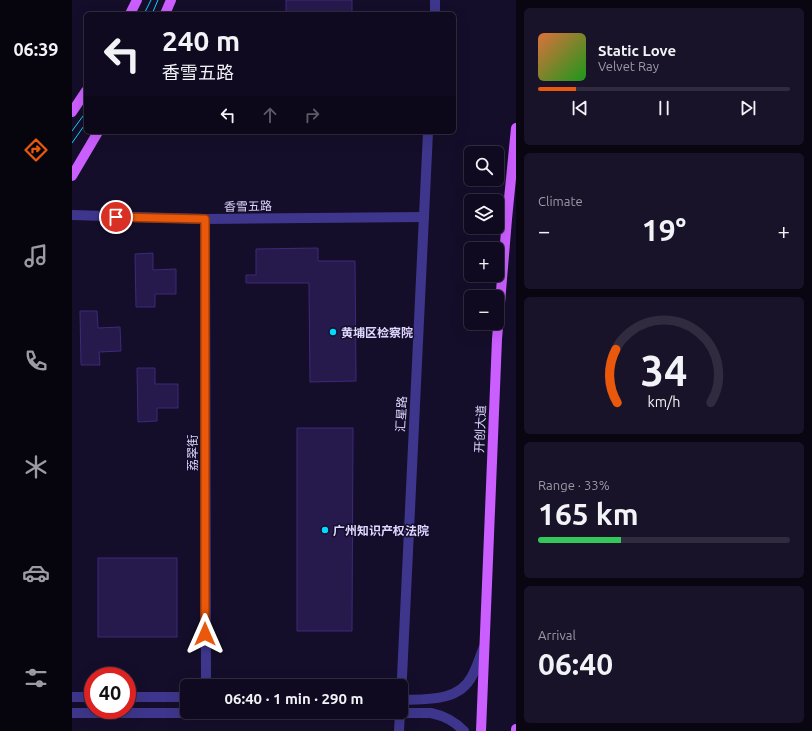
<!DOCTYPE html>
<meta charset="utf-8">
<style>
:root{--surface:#100a20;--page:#191329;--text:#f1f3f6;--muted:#9c9aa5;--line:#302b3e;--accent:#ea580c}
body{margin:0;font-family:Ubuntu,"Noto Sans SC",sans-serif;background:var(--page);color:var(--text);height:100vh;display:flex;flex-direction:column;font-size:15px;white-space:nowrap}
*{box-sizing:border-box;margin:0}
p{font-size:13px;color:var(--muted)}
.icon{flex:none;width:22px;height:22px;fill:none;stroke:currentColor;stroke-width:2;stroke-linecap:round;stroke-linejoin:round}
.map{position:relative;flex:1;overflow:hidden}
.sheet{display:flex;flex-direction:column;gap:8px;padding:8px;background:#090612;width:296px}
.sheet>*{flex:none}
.guide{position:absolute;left:12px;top:12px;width:372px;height:122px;border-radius:6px;box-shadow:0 4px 16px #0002,0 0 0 1px var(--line);background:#100a20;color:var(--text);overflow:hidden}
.controls{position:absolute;left:392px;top:146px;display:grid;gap:8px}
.controls a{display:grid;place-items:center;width:40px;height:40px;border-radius:6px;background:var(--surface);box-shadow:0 4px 16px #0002,0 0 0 1px var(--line);font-size:20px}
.speed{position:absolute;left:12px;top:667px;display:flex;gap:8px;font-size:20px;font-weight:700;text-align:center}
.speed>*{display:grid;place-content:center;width:52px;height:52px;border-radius:50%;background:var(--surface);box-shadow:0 4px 16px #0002,0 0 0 1px var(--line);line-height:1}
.speed .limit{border:6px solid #d22;background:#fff;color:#111}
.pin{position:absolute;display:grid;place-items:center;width:34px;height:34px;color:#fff;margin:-17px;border:2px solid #fff;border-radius:50%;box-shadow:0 1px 4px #0007}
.me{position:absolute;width:44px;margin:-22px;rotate:0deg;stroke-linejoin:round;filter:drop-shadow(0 0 3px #0008)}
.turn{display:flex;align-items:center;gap:14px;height:84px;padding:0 12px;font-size:18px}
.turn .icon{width:52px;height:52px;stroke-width:2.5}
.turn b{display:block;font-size:28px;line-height:34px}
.lanes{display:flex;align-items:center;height:38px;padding:0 12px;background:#0003;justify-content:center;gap:20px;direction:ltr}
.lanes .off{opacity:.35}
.big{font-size:30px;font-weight:700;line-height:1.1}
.sheet .widget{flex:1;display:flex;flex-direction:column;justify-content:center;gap:6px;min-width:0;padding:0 14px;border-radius:6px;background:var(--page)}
.sheet .dial{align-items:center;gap:0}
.dial svg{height:104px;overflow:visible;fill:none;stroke:var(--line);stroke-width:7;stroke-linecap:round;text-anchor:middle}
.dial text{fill:var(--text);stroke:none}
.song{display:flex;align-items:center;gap:12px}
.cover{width:48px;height:48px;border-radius:6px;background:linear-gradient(135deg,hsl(20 70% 55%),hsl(120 70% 35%))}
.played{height:4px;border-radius:2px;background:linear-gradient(90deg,var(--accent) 15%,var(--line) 15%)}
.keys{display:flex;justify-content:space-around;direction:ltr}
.heat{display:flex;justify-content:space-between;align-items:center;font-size:22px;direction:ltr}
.charge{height:6px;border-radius:3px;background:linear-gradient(90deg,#34c759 33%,var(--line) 0)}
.trip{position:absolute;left:108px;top:679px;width:228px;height:40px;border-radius:6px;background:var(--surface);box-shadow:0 4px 16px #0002,0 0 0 1px var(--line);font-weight:700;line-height:40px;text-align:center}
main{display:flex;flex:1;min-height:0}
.menu{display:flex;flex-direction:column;width:72px;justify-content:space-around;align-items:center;background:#06040d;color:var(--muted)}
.menu .icon{width:28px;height:28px}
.menu .on{color:var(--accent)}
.menu b{font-size:18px;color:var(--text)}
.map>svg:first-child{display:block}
</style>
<main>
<nav class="menu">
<b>06:39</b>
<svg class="icon on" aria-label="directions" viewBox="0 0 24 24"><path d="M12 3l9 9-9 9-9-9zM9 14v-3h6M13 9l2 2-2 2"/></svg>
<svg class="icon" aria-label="music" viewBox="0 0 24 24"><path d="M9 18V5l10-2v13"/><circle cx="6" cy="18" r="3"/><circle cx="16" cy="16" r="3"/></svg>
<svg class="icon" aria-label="phone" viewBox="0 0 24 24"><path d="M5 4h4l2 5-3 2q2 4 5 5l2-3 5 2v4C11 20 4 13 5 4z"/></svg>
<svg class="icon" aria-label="climate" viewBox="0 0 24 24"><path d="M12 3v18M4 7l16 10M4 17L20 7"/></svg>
<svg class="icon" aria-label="car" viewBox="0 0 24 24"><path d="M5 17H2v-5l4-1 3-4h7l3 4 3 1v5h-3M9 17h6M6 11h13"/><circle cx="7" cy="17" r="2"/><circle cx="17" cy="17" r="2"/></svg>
<svg class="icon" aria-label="filters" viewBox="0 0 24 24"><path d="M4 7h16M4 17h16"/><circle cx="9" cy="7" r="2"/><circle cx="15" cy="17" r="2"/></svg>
</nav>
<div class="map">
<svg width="444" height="731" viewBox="0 0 444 731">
<rect width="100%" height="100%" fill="#150e2a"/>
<g fill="#26194c" stroke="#3e297a">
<rect x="214" y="0" width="66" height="14"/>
<path d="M246,248v13h37l1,120 -46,1 -1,-99h-63v-8h10v-26z"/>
<path d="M81,253v17l23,-1v25h-21v13h-19l-1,-53z"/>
<path d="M8,311h17l1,17 22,-1 1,24 -22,1 1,13h-19z"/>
<path d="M65,368h18v16h23v24h-21v13l-19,1z"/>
<path d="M225,428h56l-1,203h-55z"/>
<rect x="26" y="558" width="79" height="79"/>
</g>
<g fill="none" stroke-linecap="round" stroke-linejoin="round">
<g stroke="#3e368c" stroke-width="10">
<path d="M363,14v-14"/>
<path d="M0,215l133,4 219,-2"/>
<path d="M133,219l1,467"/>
<path d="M0,697h21"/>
<path d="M55,697h60"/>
<path d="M329,698l27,-566"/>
<path d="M329,700c25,-1 58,2 71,-24 5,-9 8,-20 12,-29"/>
<path d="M0,713h359c14,3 23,8 33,18"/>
<path d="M327,731l1,-19"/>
</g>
<g stroke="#cb5eff" stroke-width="10">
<path d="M58,14l7,-14"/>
<path d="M93,14l6,-14"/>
<path d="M0,112l14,-21"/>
<path d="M0,176l26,-44"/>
<path d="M409,731l16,-392 10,-120 9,-91"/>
<path d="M444,731v-2"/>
</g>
<g stroke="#03d8ff" stroke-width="1">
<path d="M72,14l7,-14"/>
<path d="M80,14l6,-14"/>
<path d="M0,131l14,-19"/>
<path d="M0,143l14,-20"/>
</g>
</g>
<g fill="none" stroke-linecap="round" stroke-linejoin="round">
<defs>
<path id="route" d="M44,217l89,2v415"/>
</defs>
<use href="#route" stroke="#983908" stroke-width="10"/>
<use href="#route" stroke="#ea580c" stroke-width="7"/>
</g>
<g fill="#03d8ff" stroke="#150e2a" stroke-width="1.5">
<circle cx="261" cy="332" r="4"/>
<circle cx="253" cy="530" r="4"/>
</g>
<g text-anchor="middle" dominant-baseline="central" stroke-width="3" stroke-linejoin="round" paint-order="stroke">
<g font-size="12" fill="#ded7ff" stroke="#150e2a">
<text transform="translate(176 206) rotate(-1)">香雪五路</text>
<text transform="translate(329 414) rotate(-87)">汇星路</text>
<text transform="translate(408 429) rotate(-87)">开创大道</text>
<text transform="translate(120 453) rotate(-90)">荔翠街</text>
</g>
<g font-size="12" font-weight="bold" fill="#ded7ff" stroke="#150e2a" text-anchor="start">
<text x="269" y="332">黄埔区检察院</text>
<text x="261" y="530">广州知识产权法院</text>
</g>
</g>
</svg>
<div class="controls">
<a><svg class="icon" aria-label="search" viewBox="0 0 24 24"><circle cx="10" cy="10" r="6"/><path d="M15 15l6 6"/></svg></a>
<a><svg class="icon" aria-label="layers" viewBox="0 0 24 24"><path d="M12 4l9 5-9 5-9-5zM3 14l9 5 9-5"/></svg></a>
<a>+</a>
<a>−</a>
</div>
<div class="speed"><div class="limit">40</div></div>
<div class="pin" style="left:44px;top:217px;background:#d93025"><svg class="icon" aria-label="arrive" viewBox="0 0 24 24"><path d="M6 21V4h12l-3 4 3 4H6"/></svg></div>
<svg class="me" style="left:133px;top:634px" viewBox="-20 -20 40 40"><path d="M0-17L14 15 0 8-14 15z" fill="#ea580c" stroke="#fff" stroke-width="4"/></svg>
<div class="trip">06:40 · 1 min · 290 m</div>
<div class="guide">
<div class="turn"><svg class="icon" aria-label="left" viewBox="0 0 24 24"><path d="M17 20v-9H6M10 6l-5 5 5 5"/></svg><div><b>240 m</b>香雪五路</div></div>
<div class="lanes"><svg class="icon" aria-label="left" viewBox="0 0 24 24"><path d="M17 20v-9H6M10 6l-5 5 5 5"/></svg><svg class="icon off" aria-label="ahead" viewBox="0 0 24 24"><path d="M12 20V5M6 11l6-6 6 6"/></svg><svg class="icon off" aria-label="right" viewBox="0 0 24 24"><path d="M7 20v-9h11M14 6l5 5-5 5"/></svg></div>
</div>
</div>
<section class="sheet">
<div class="widget">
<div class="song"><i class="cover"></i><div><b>Static Love</b><p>Velvet Ray</p></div></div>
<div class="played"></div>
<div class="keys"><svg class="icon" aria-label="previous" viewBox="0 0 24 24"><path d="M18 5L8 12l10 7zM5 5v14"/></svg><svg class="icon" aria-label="pause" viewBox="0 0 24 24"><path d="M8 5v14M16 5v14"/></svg><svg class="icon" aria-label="next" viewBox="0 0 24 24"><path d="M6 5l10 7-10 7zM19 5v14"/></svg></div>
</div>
<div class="widget"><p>Climate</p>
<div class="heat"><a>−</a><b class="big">19°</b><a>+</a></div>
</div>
<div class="widget dial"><svg viewBox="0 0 100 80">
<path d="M14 69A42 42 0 1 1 86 69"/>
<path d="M14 69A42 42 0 0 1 13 28" stroke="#ea580c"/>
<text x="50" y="56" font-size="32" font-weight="700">34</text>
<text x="50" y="72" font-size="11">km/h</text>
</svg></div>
<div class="widget"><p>Range · 33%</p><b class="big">165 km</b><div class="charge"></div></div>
<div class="widget"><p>Arrival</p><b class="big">06:40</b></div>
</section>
</main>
